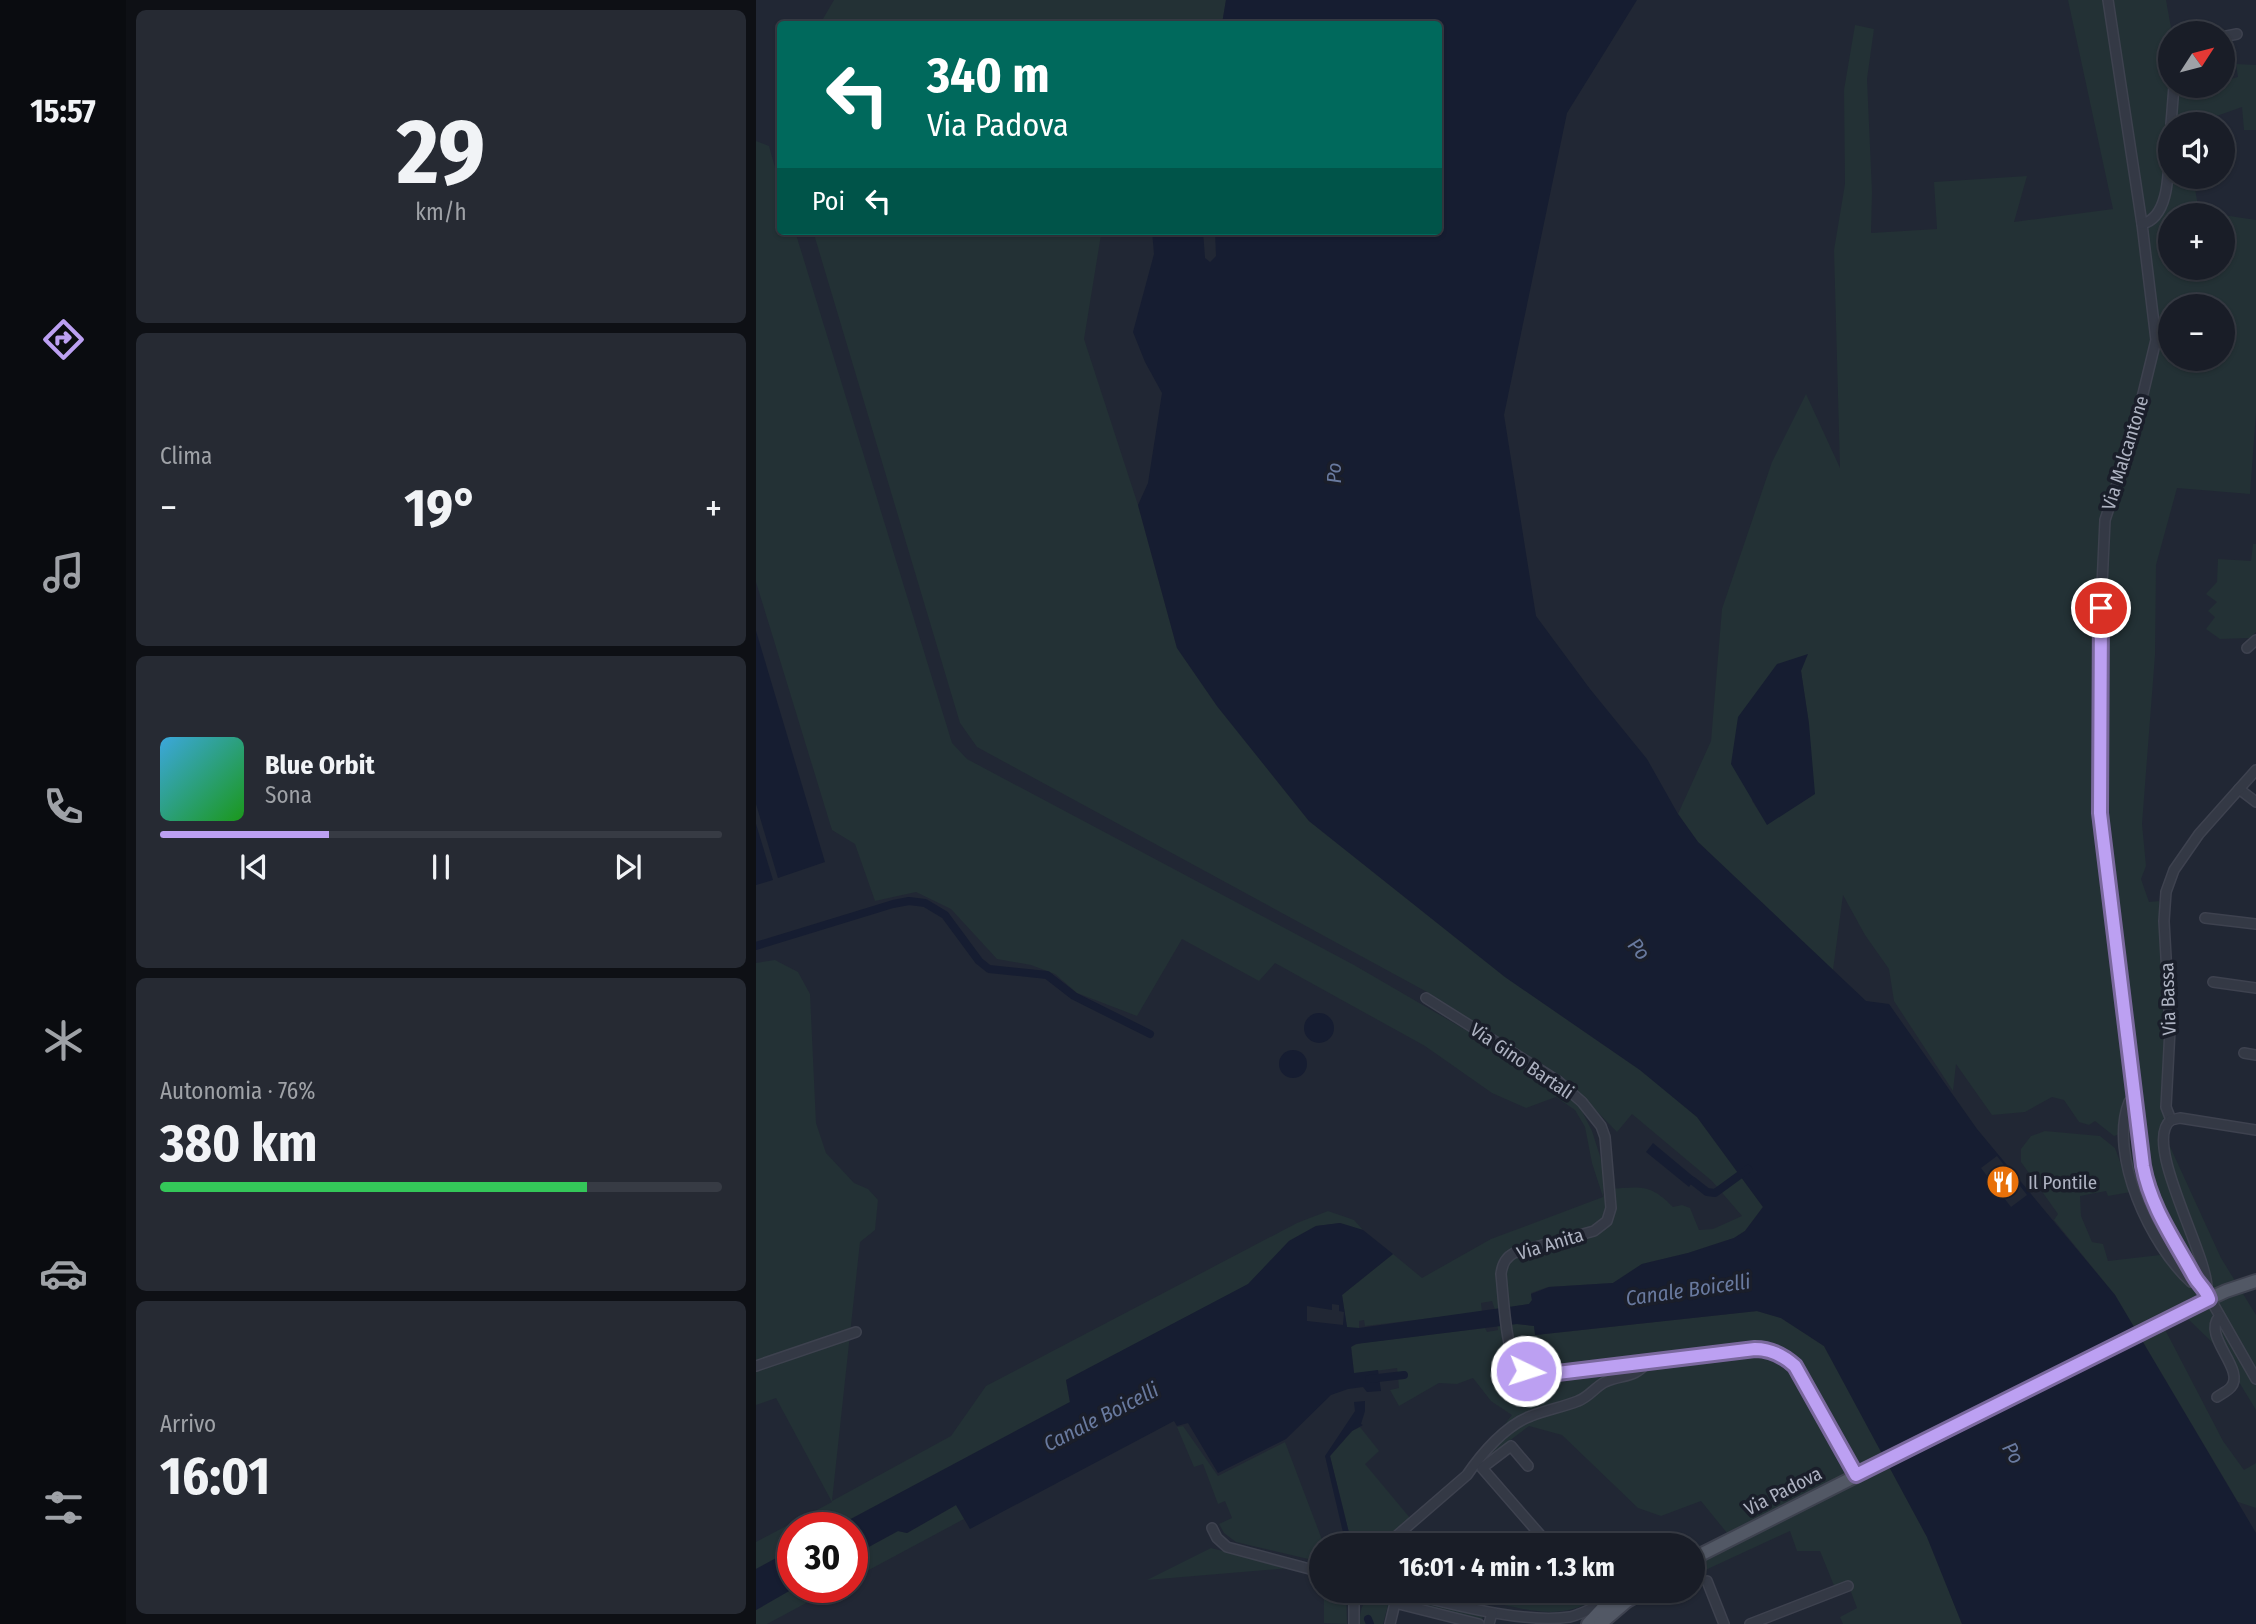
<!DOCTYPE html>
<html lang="it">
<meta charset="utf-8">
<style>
:root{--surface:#191d27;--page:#262a33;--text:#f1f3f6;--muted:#9fa2a7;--line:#373b44;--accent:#bca0f2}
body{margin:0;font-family:"Fira Sans Condensed",sans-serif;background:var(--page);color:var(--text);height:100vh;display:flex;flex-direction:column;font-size:26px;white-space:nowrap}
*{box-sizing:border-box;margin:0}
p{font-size:23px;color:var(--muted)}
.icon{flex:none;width:38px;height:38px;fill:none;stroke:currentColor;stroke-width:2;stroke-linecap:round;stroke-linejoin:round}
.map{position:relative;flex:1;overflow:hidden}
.side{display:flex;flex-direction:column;gap:10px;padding:10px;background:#0e1015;width:630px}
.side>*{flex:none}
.guide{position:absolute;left:21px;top:21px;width:665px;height:214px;border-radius:7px;box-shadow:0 2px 5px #0004,0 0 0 2px var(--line);background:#00695c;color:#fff;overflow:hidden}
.needle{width:46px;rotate:54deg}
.fabs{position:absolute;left:1402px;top:21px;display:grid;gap:14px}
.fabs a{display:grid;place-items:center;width:77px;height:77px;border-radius:50%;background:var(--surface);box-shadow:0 2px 5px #0004,0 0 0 2px var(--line);font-size:35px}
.speed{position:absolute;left:21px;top:1512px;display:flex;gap:14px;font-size:35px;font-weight:700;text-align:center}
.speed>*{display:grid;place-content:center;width:91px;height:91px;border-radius:50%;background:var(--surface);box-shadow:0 2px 5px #0004,0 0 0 2px var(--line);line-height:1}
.speed .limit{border:10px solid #d22;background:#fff;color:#111}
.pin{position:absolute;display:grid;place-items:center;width:60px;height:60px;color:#fff;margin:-30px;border:4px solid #fff;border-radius:50%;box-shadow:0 2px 7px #0007}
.me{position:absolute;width:77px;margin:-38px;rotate:94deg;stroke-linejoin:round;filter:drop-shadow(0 0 5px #0008)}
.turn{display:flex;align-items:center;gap:24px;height:147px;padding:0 35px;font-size:32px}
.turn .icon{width:91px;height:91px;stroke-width:2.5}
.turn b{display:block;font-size:49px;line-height:60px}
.then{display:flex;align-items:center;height:66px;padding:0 35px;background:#0003;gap:14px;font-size:26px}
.big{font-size:52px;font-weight:700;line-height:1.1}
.side .card{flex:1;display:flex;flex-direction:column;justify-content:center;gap:10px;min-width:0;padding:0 24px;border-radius:10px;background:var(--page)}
.side .dial{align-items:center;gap:0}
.dial b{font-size:91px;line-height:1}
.song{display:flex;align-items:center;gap:21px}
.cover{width:84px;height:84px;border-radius:10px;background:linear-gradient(135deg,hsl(200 70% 55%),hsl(120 70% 35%))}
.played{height:7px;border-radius:4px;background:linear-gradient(90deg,var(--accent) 30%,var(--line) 30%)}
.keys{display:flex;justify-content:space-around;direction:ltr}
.heat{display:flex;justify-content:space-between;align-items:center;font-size:38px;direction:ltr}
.charge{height:10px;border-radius:5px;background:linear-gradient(90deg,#34c759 76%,var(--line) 0)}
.trip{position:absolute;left:553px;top:1533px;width:396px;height:70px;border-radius:35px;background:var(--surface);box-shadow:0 2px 5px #0004,0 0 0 2px var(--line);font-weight:700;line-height:70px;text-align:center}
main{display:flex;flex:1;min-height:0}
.menu{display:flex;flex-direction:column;width:126px;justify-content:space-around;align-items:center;background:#0a0c10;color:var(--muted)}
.menu .icon{width:49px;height:49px}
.menu .selected{color:var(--accent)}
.menu b{font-size:32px;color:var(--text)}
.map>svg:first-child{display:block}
</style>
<main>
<nav class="menu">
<b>15:57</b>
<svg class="icon selected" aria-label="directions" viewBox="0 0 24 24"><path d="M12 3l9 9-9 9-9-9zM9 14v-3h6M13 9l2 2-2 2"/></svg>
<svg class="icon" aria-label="music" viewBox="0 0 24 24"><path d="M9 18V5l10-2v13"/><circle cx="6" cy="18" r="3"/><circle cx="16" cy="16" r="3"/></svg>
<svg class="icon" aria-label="phone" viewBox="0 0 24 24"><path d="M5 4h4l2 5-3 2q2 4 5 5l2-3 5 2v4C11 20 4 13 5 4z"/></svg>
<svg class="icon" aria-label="climate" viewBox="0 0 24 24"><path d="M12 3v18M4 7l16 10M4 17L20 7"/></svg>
<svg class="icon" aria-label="car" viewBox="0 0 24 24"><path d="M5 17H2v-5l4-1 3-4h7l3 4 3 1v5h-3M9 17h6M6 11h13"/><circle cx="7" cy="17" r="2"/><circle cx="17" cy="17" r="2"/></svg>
<svg class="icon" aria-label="filters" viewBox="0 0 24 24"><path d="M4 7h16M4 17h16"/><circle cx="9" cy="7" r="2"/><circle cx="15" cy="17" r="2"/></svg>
</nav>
<section class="side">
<div class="card dial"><b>29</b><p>km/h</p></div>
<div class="card"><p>Clima</p>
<div class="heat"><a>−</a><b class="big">19°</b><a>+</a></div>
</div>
<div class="card">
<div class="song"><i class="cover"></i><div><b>Blue Orbit</b><p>Sona</p></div></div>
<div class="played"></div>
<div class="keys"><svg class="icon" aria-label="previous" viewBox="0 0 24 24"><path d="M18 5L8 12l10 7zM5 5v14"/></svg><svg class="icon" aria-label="pause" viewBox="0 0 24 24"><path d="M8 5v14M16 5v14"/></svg><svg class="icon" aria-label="next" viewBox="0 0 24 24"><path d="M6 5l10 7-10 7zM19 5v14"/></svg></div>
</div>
<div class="card"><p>Autonomia · 76%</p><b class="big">380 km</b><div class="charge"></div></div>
<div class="card"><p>Arrivo</p><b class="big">16:01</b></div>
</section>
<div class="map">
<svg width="1500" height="1624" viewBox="0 0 1500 1624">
<rect width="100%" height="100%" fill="#212734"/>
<g fill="#233135" fill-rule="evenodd">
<path d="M78,0h392l-4,24h-402z"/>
<path d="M1312,0h98l6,33 -2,53h11l2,5 21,-5h18l1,-5 15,-4 -2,-13 20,1v65h-12l-2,-23 -48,17h-24v53h23l6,35 22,3h-51v53h52l1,-53 33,5v193l-6,81 -73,-6 -21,77 -1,90 -13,169 4,42 -5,13 8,23 10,-1 5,92 3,147 54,118 35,57v95l-37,-61 -33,-32 -6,-12 -22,11 65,125 21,29 12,-7v45l-18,-6 -123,-207 -61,-75 4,-6 -37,-52v-13l10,-13 14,-5 55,5 15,12 16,44 -23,4 -2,-5 -26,5 1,20 11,26 11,2 5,17 52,-6 -21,-59 -7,-31 -2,-66 -10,35 -6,2 -19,-15 -6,4 -10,-3 -15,-22 -12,-3 -27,15 -33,3 -36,-51 -3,27 -59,-90 -5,-32 -24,-34 -22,-40 -10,75 -135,-128 -20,-28 33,-73 11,-132 50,-147 34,-68 34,74 -6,-218 11,-66 -1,-94 11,-65 19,4 -7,50 5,113 -1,41 66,-4 -3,-47 93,-6 -13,46 99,-13zM1414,306h52v53h-52zM1045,671l8,53 -42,100 -15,-23z"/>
<path d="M0,141l13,5 11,39v46h15l157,512 15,16 387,206 165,96 60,44 13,26 13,41 -2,24 6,-7c31,-2 41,-6 64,18l9,-2 8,3 9,22 14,-1 29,-13 -30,-35 -80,-67 -15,18 -53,-54 -137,-86 -450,-245 -17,-24 -147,-492h291l-3,4 -17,104 54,166 39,143 40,58 92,115 196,156 135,93 57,47 66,90 -18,24 -11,7 -46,15 -46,11 -29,19 -65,4 -17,6 1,8 -3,3 -34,6 -3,-9 -11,2 1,9 -117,14 -1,-6 -5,1v7h-12l-5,-33 51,-41 29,24 69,-39 112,-42 -11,-34 -7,-36 -10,-17 -19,-13 -30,11 -34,-15 -67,-47 -150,-83 -16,18 -77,-42 -45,77 -60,-23 -22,-19 -24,-9 -34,-6 -46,-50 -35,-17 -41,9 -20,-57 -23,-14 -76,-248z"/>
<path d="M1497,544h3v88l-6,6 -30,1 -14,-10 9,-12 -7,-6 9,-9 -11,-8 11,-12 1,-23 33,2z"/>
<path d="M19,960l23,12 12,22 6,129 10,30 28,30 14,6 10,11 -3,30 -15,12 -28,259 119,-65 35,-50 311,-163 31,-12 26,9 9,10 -23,-7 -24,3 -27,15 -40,43 -183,96 4,22 -236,126h-41v21l-37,20v-27l76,-40 -56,-104 -20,7v-442z"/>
<path d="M1001,1311l24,7 43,28 103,191 35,87h-119l-3,-7 17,-9 -9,-24 -13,4 -15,-37h-23l-7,-20 -91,42 -7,-15 44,-14 -35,-43 -40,15 -23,-8 -76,-73 -33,-9 -42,32 -2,-2 12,-22 15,-19 -21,-14 -18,-23 -16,6 -18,-1 -40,23 -9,-16 9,-2 -2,-20 -43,6 -3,-28 10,-3 124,-15 2,4 11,-2 -1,-5 20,-1 17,2 2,9z"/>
<path d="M427,1426l35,50 67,-34 39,103h-3v17l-85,-20 -12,-9 -5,-9 13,-6 -7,-17 -7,3 -15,-40 -9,3 -17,-40z"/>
<path d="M604,1427l19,24 -14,13 45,54 -30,27h-28l-22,-89 22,-25z"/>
<path d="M200,1505l8,14 -112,60v-23l46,-25 9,2z"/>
<path d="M455,1548l79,20 -143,12z"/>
<path d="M40,1587h40l-69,37h-11v-14z"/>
<path d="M568,1591h22l1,33 -23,-1z"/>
<path d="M625,1591h8l94,23 -1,7 -92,-23 -7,26h-23c-1,-16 5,-29 21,-33z"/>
<path d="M764,1591h66l8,9c-32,18 -56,12 -90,5z"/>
</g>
<g fill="#161d31">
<path d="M470,0h411l-70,113 -63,302 32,201 54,73 57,70 31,55 20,28 168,159 23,3 88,125 138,166 141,238v91h-294l-35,-87 -103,-191 -43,-28 -24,-7 -222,24 -1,-9 -17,-2 -161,20 -5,3 3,26 24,-3 3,21 -14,1 -4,-5 -15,2 -17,6 -45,44 -68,34 -30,-50 -11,3 -3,-5 -204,108 -14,-24 -49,28 -9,-2 -46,25v-28h-18l236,-126 -4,-22 182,-96 41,-43 27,-15 24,-3 23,7 30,24 -51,41 5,32 12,1 170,-24 3,-4 -1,-6 18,-7 64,-4 29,-19 46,-11 46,-15 11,-7 18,-24 -66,-90 -57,-47 -135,-93 -196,-156 -92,-115 -40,-58 -39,-143 10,-22 14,-90 -17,-31 -12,-30 21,-78 -2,-23h51l2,27 5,4 6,-6 -1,-25h223v-207h-216z"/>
<path d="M0,631l69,231 -47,16 -22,-74z"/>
<path d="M1052,654l-7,17 8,53 6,70 -48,31 -36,-61 7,-47 39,-53z"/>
<path d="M0,824l17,56 -17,5z"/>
<circle cx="563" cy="1028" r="15"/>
<circle cx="537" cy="1064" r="14"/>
<path d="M897,1143l42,35 -6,9 -43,-35z"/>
<path d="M609,1401v10l-4,13 2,1 -11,6 -22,25 22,89h-6l-21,-89 30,-45 -1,-9z"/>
<path d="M37,1549v38h3l-40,23v-41z"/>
</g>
<g fill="#212734">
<path d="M1241,1156l30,39 -16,12 -30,-39z"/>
<path d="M576,1304l7,1v6l5,1 -1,13 -36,-4v-15l25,4z"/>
</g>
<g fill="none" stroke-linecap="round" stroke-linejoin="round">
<g stroke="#161d31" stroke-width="8">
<path d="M0,946l137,-42 16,-3 16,2 20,12 34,46 10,8 58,6 27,21 76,38"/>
<path d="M937,1181l14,11 8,1 33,-24"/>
<path d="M613,1379l35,-4"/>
<path d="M612,1619l2,5"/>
</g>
<defs>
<g id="minor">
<path d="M1352,0l34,224 14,116 -23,95 -28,85 -4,88 -1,205 45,363 11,34 47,84 6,5"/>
<path d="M1466,37l15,-3"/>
<path d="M1415,124l3,-38"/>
<path d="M1386,224c30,-7 26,-61 28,-84"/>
<path d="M1491,648l9,-8"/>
<path d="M1483,789l17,13"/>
<path d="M1449,918l51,6"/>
<path d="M1457,982l43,6"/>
<path d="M670,998l132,83 24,21 19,24 4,11 6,71 -4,13 -13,10 -80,22c-8,4 -12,12 -13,21 2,18 5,77 15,89 6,7 16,10 25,12l214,-26c18,0 34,9 45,23l56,103"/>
<path d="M1488,1053l12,2"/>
<path d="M1379,1101l-6,1c-21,53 22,144 62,180l6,-1"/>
<path d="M1415,1120l-5,-13 4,-78 -6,-108 2,-29 8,-22 25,-36 57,-64"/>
<path d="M1415,1120c-30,22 39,137 36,171"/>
<path d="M1415,1120l9,-2 76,12"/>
<path d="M1452,1295l48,84"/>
<path d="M0,1366l100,-34"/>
<path d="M1461,1397c4,-3 11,-6 14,-10 15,-17 -29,-51 -12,-70"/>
<path d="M772,1466l-17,-20 -29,22 67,77"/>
<path d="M456,1528l5,10 10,9 94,25"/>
<path d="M630,1545l81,-70c15,-22 39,-50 64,-59 15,-6 32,-9 47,-15 11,-4 17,-14 27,-19 18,-8 30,-3 43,-21"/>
<path d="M951,1581l17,43"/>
<path d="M643,1591c49,12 122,33 171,26 12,-3 23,-9 35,-15"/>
<path d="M833,1591l12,13"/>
<path d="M598,1624v-33"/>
<path d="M634,1624l5,-21 84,21"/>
<path d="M733,1624l3,-11"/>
<path d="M994,1624l98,-38"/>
</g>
<g id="major">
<path d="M936,1559l499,-252 35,-16 30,-10"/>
<path d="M832,1624l15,-16 22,-17"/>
<path d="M844,1624l27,-23 17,-10"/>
</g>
</defs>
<use href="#minor" stroke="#3e424f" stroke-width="12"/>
<use href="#major" stroke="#3e424f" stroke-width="16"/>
<use href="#minor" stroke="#343945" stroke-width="9"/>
<use href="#major" stroke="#525865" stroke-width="12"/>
</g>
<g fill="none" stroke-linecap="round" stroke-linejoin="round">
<defs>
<path id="route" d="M770,1371l15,4 214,-26c15,0 29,7 40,17l61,109 353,-176c-3,-10 -10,-14 -15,-23 -20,-37 -43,-68 -51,-110l-43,-353 1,-205"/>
</defs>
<use href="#route" stroke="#7a689d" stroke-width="18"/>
<use href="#route" stroke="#bca0f2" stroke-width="12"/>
</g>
<defs>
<symbol id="restaurant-disc" viewBox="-11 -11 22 22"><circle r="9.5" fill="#e8710a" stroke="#1a1e2a"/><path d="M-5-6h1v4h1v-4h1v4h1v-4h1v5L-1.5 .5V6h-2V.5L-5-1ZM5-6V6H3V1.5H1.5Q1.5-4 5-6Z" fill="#fff"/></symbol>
</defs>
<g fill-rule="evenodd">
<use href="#restaurant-disc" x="1228" y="1163" width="38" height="38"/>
</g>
<g text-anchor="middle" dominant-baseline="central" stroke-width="7" stroke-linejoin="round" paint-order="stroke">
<g font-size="19" fill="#aeb3c2" stroke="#1a1e2a">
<text transform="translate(1369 453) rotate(-73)">Via Malcantone</text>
<text transform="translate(1412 999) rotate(-92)">Via Bassa</text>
<text transform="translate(766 1061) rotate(34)">Via Gino Bartali</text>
<text transform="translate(794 1244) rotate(-17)">Via Anita</text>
<text transform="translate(1027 1491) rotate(-27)">Via Padova</text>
</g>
<g font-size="19" fill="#aeb3c2" stroke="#1a1e2a" text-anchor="start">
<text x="1272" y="1182">Il Pontile</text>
</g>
<g font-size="21" font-style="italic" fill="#697a9f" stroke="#1a1e2a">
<text transform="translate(578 473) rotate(-90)">Po</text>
<text transform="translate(883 949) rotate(50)">Po</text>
<text transform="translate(932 1290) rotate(-8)">Canale Boicelli</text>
<text transform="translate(345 1417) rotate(-27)">Canale Boicelli</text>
<text transform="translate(1257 1453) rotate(59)">Po</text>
</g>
</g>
</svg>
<div class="fabs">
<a><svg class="needle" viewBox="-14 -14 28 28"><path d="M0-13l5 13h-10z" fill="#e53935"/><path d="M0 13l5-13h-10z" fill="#9fa2a7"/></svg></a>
<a><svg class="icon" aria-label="sound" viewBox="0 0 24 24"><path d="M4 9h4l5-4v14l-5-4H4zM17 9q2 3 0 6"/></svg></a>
<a>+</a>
<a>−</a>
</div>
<div class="speed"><div class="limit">30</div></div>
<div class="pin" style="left:1345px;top:608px;background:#d93025"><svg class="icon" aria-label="arrive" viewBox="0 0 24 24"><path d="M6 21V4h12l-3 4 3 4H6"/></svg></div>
<svg class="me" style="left:770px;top:1371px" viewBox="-20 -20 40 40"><circle r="17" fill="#bca0f2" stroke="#fff" stroke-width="3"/><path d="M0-11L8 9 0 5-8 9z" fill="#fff"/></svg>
<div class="trip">16:01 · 4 min · 1.3 km</div>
<div class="guide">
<div class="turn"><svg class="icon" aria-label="left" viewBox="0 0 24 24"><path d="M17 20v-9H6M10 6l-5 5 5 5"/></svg><div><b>340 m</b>Via Padova</div></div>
<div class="then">Poi<svg class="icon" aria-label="left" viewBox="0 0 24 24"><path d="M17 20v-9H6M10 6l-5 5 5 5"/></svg></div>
</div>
</div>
</main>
